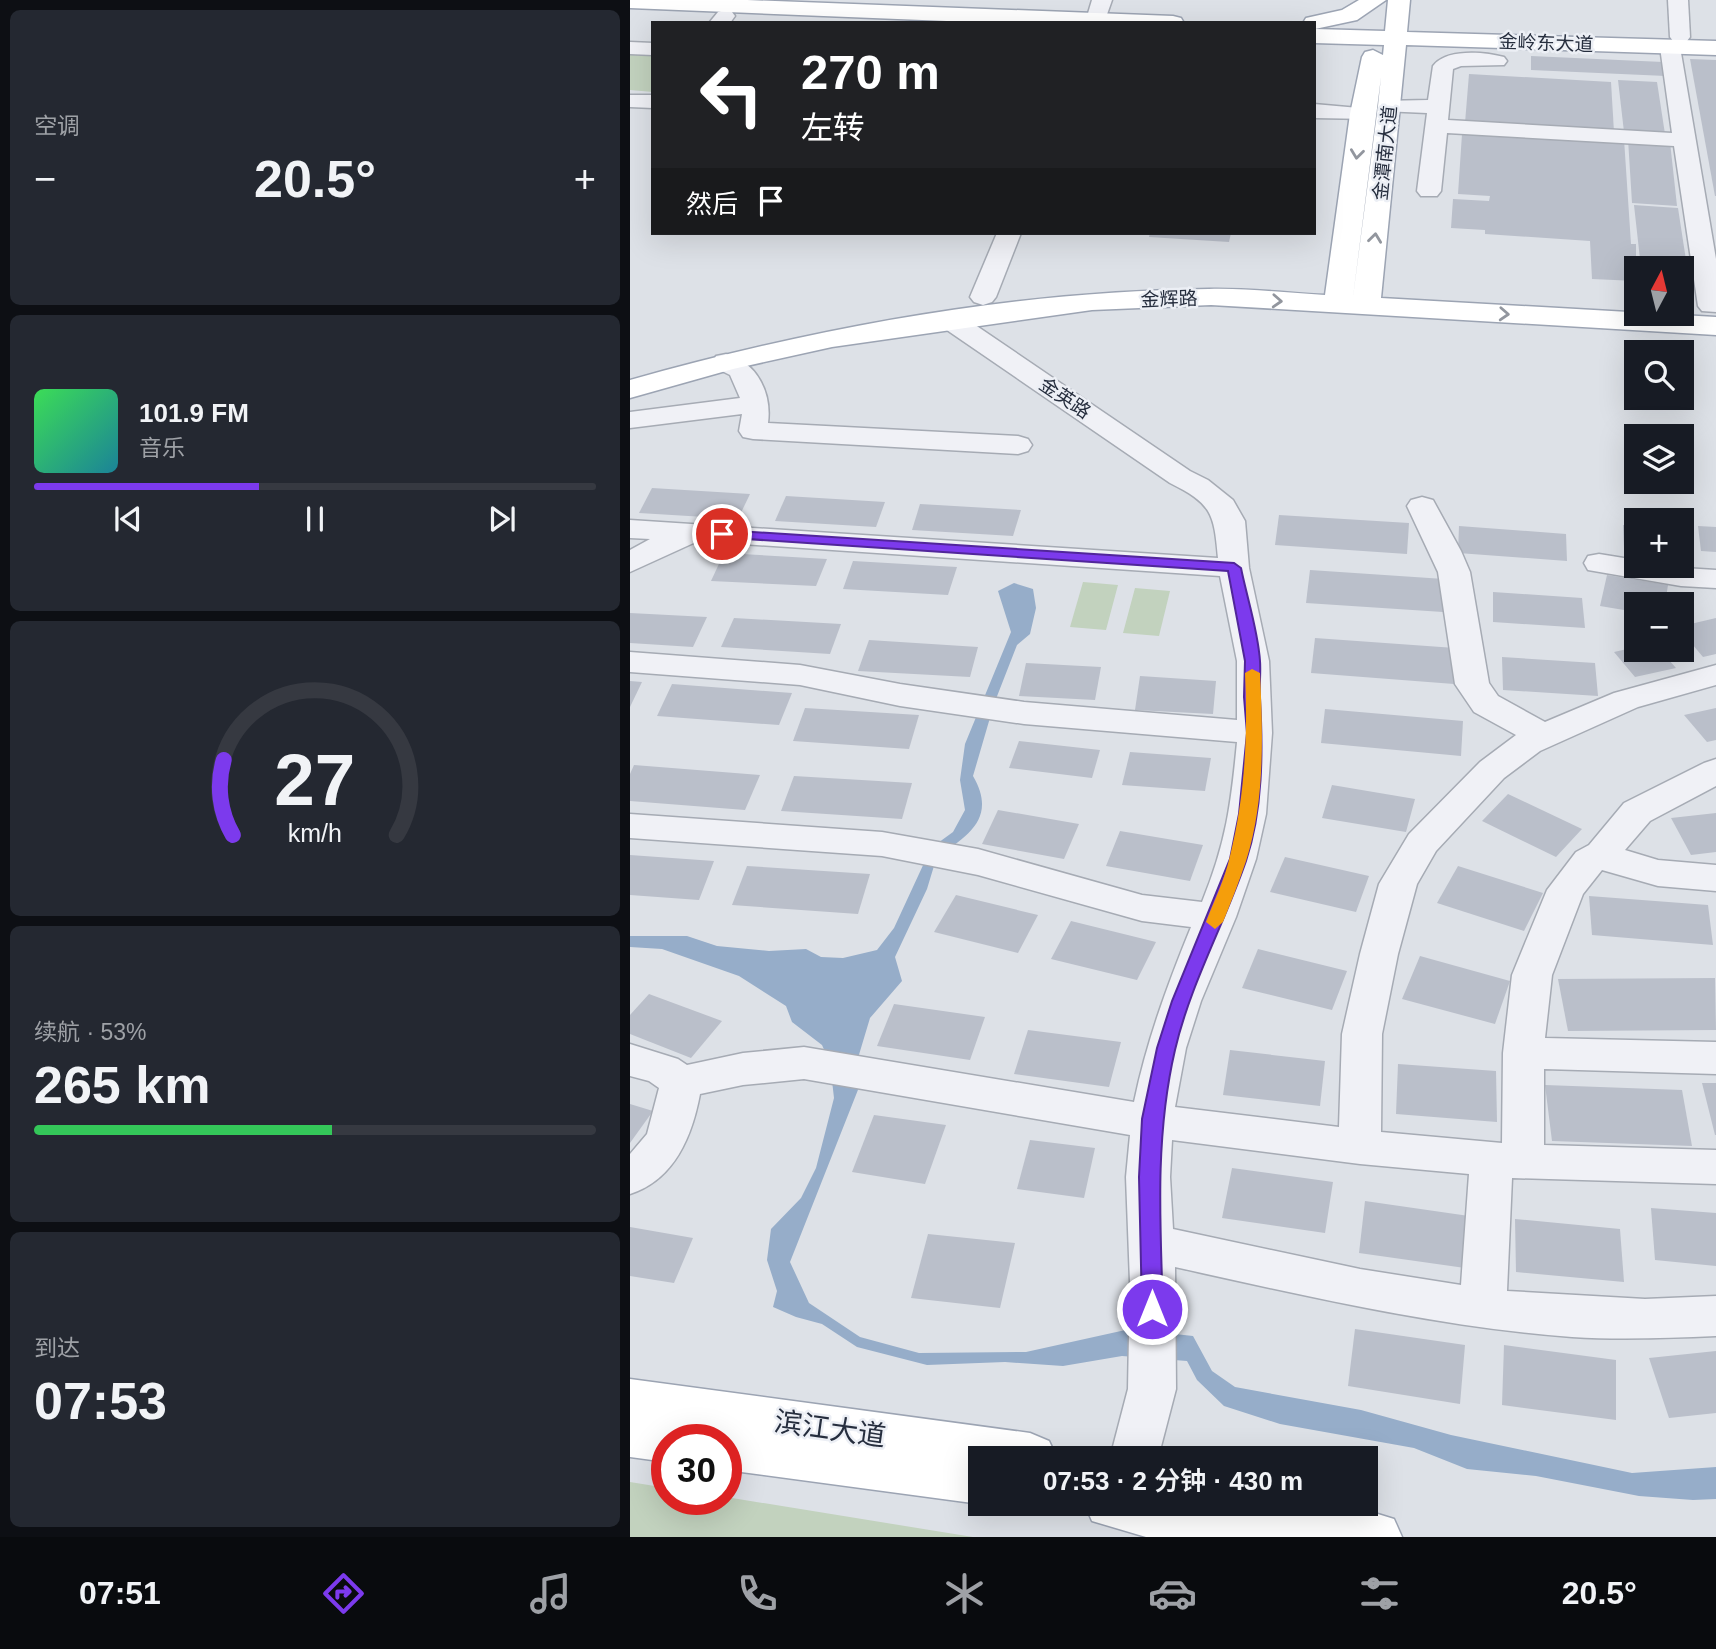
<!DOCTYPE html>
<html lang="zh">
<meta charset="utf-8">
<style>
:root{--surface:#171b24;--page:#242831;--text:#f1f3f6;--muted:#9ea1a6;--line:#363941;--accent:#7c3aed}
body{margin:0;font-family:Arial,"Noto Sans SC",sans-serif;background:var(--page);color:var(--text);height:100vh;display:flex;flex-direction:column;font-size:26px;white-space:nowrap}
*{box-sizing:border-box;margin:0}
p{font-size:23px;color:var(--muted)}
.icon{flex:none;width:38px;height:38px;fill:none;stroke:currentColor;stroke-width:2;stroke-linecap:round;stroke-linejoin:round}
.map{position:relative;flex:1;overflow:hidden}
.sheet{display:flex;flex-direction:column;gap:10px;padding:10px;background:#0d0f14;width:630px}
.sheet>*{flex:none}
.guide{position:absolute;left:21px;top:21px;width:665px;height:214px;border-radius:0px;box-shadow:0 7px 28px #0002;background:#202124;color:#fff;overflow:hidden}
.needle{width:46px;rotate:7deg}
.buttons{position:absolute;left:994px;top:256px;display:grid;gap:14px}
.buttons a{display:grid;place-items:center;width:70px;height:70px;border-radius:0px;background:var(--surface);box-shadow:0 7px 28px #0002;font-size:35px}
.speed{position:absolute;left:21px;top:1424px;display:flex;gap:14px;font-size:35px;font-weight:700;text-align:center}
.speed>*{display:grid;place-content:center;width:91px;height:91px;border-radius:50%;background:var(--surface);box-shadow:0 7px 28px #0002;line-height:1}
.speed .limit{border:10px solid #d22;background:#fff;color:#111}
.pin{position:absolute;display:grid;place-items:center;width:60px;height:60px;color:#fff;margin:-30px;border:4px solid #fff;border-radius:50%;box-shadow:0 2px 7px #0007}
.me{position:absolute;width:77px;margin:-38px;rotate:0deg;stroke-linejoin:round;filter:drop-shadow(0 0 5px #0008)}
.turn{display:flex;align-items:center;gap:24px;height:147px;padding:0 35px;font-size:32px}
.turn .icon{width:91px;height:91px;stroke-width:2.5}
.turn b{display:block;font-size:49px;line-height:60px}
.then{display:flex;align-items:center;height:66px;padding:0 35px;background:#0003;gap:14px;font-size:26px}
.big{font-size:52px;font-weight:600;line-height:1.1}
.sheet .card{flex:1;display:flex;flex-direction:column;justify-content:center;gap:10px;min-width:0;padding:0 24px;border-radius:10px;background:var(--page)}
.sheet .dial{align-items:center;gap:0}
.dial svg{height:182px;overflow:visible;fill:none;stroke:var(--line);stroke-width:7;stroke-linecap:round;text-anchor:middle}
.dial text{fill:var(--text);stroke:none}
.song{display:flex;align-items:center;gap:21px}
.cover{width:84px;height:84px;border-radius:10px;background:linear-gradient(135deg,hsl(130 70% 55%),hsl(190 70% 35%))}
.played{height:7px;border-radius:4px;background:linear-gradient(90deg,var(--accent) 40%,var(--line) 40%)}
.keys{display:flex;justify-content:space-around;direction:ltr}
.heat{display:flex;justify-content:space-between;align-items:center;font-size:38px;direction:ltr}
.charge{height:10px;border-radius:5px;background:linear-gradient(90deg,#34c759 53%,var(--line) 0)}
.trip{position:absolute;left:338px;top:1446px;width:410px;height:70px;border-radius:0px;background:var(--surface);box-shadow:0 7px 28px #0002;font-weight:600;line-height:70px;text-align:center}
.tabs{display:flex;height:112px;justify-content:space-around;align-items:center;background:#090b0e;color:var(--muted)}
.tabs .icon{width:49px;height:49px}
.tabs .current{color:var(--accent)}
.tabs b{font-size:32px;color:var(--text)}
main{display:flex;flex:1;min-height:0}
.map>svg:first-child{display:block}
</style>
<main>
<section class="sheet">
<div class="card"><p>空调</p>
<div class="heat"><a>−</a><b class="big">20.5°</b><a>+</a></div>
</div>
<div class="card">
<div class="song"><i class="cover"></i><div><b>101.9 FM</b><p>音乐</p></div></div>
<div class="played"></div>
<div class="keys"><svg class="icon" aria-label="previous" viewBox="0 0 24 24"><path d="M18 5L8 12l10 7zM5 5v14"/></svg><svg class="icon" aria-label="pause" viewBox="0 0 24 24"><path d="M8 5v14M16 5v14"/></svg><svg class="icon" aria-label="next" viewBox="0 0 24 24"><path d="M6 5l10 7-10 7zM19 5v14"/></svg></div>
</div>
<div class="card dial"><svg viewBox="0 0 100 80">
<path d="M14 69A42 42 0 1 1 86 69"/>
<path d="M14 69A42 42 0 0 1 10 36" stroke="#7c3aed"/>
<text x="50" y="56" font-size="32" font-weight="700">27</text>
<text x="50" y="72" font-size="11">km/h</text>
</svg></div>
<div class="card"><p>续航 · 53%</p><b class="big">265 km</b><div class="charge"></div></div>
<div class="card"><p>到达</p><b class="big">07:53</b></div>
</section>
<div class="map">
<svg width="1086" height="1537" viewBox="0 0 1086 1537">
<rect width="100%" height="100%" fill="#dde1e7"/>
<g fill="#c2d2be">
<path d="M0,52l23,1v39l-23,-2z"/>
<path d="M453,582l35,3 -12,45 -36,-3z"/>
<path d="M505,588l35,3 -11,45 -36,-3z"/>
<path d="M0,1482l37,6v12h59v-3l247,40h-343z"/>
</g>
<path fill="#96adc9" d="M384,583l19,6 3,19 -6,26 -13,11 -23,59 -21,72c24,41 -4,60 -36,80l-10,33 -32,68 7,24 -32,37 -12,40 9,9 -77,195 19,41 51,34 59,16 107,-1 104,-23 63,7 19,35 23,16 126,23 90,25 181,38 84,-6v32l-23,1 -54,-4 -103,-20 -69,-7 -53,-21 -134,-24 -56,-18 -27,-26 -10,-19 -65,-5 -59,10 -58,-4 -78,3 -70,-18 -35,-23 -26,-7 -23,-10 4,-16 -10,-31 4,-31 30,-31 15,-30 18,-70 -4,-35 -8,-18 -30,-23 -6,-16 -47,-30 -77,-27 -32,-2v-11h57l30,10 52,5 37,-2 15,8 22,1 34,-8 17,-22 37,-80 22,-16 12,-22 -5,-30 5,-36 46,-112 -13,-41z"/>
<g fill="#babfca">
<path d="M901,56l132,6 3,14 -135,-6z"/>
<path d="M1060,59l26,1v136h-1z"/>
<path d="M839,74l142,8 3,50 -149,-9z"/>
<path d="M988,80l39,2 8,52 -41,-2z"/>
<path d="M832,134l162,5 7,105h5v37l-44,-2 -2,-38 -105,-7v-4l-34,-2 2,-29 36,2 1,-5 -32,-2z"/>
<path d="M998,139l42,3 7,64 -45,-3z"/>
<path d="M1004,205l44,3 10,65h-6v-5h-41z"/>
<path d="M520,233h81l-2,9 -80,-5z"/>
<path d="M22,488l98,6 -12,25 -99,-6z"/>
<path d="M156,496l99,6 -9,25 -101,-6z"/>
<path d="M290,504l101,6 -8,26 -101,-6z"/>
<path d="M649,515l130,8 -2,31 -132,-9z"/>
<path d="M993,525l13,1v22h-12z"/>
<path d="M829,526l107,8 1,27 -109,-8z"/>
<path d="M1068,526l18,1v25l-15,-1z"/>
<path d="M94,553l103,6 -11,27 -105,-5z"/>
<path d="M223,561l104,6 -9,28 -105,-6z"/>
<path d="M680,570l134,9 -1,33 -137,-9z"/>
<path d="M977,575l61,10 -3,19h-29v8l-36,-6z"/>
<path d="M863,592l89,6 3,30 -92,-6z"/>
<path d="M0,613l77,4 -14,30 -63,-4z"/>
<path d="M104,618l107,6 -11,30 -109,-7z"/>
<path d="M1086,618v36l-13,3 -21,-25v-6z"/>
<path d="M685,638l140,10 -1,36 -143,-11z"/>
<path d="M239,640l109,7 -8,30 -112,-6z"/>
<path d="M1006,647v2h23l17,19 -41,9 -21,-25z"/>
<path d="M872,657l93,6 3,33 -95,-6z"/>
<path d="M396,663l75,4 -6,33 -76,-4z"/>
<path d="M510,676l76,5 -3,33 -78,-4z"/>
<path d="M0,681l12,1 -12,25z"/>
<path d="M42,684l120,9 -13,32 -122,-9z"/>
<path d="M175,708l114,7 -10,34 -116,-8z"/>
<path d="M1086,708v32l-9,2 -23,-27z"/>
<path d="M695,709l138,12 -2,35 -140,-13z"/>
<path d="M389,741l81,9 -8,28 -83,-10z"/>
<path d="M500,752l81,6 -6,33 -83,-6z"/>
<path d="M4,765l126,10 -15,35 -115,-9v-27z"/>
<path d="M164,776l118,7 -10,36 -121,-8z"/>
<path d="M702,785l83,14 -9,33 -84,-14z"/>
<path d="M878,794l74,35 -26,28 -74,-36z"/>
<path d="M368,810l81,14 -15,35 -82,-15z"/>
<path d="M1086,813v39l-25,3 -20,-37z"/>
<path d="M490,831l83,14 -13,36 -84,-15z"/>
<path d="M0,855l84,6 -15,39 -69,-5z"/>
<path d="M655,857l84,19 -13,36 -86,-20z"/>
<path d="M117,866l123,8 -12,40 -126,-9z"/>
<path d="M828,866l85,27 -19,38 -87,-28z"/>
<path d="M326,895l82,20 -20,38 -84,-21z"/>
<path d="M959,896l119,9 5,40 -121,-10z"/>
<path d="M441,921l85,21 -19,38 -86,-21z"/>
<path d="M628,949l89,22 -15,39 -90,-22z"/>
<path d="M790,956l90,25 -15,43 -93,-25z"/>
<path d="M1085,978l1,52 -148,1 -10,-52z"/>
<path d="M19,994l73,27 -31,37 -61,-24v-19z"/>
<path d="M264,1004l91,13 -15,43 -93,-14z"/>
<path d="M398,1030l93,12 -12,45 -95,-13z"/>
<path d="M600,1050l95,11 -5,45 -97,-11z"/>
<path d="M768,1064l98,7 1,51 -101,-8z"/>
<path d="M1072,1083h14v52h-1z"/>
<path d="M915,1085l137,5 10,56 -140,-5z"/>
<path d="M0,1104l23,7 -23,32z"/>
<path d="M244,1115l72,10 -21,59 -73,-12z"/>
<path d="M400,1140l65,8 -11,50 -67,-9z"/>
<path d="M602,1168l101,14 -8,51 -103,-15z"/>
<path d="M735,1201l104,15 -4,52 -106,-15z"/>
<path d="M1021,1208l65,5v53l-61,-6z"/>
<path d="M885,1219l105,10 4,53 -108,-10z"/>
<path d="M0,1227l63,11 -19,45 -44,-7z"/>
<path d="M298,1234l87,9 -15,65 -89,-10z"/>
<path d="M725,1329l110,16 -5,59 -112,-18z"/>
<path d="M874,1345l112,15v60l-114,-15z"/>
<path d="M1086,1351v62l-47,5 -20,-60z"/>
</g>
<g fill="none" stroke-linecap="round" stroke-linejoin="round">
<defs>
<g id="minor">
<path d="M462,0h20l-8,23h-16l-2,-3z"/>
<path d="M1038,0h20l2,37 -3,4h-14l-3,-4z"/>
<path d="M95,10l7,2 3,4 -5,7h-21l9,-11z"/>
<path d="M1040,41l7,2 3,4 36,212v53l-14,-1 -4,-5 -24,-160 -227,-13 -6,58 -4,5h-16l-4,-5 10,-78 -45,-2 -3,-5 3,-5 46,-1 5,-34c13,-18 52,-14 71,-9l3,4 -3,4 -43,1 -8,3 -5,51 224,13 -12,-86 3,-4z"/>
<path d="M0,42l23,1v12l-23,-1z"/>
<path d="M0,95h23v13l-23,-1z"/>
<path d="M684,104l56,5 3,5 -3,5 -56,-1z"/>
<path d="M367,233h24l-25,64 -4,5 -9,3 -9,-3 -4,-5z"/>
<path d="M320,312l9,2 231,157 18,9 25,20 12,21 4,47 20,93 3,72 -6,81 -10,45 -20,58 -35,84 -15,47 -11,59 164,20 3,-93 18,-80 19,-70 30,-50 71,-72 36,-27 -42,-23 -19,-28 -17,-112 -31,-66 4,-6 11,-3 11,3 28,51 9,21 19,111 9,13 47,26 69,-29 102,-28v20l-78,22 -98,44 -36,27 -68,73 -19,33 -19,70 -16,80 -1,98 121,11 1,-90 9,-78 35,-85 29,-38 13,-7 35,-42 80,-40 12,-4v27l-66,35 -25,29 33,10 58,5v26l-58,-5 -56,-16 -19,24 -31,81 -7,63 171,4v32l-172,-5v76l172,5v34l-204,-6 -5,113 138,8 71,-3v40c-48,2 -96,4 -144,1 -134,-10 -266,-41 -397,-70l1,122 -18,69h-48l18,-69 2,-107 -4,-105 4,-42 -326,-56 -61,6 -43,9c-8,43 -26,86 -70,100v-40l17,-20 12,-46 -10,-7 -19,-5v-32l48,15 9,6 56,-12 61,-6 330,55c13,-62 33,-116 57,-175l-49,-6 -164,-46 -96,-19 -252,-18v-24l252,18 96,17 164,46 60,7c24,-59 29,-97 35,-160l-213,-18 -124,-18 -100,-21 -170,-13v-20l170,13 100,19 124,18 213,18v-59l-17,-85 -522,-35 -68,31v-22l20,-11 -20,-1v-18l588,38c-4,-45 -6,-54 -48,-75l-229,-157 -4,-6 4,-6zM542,1140l188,24 109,10 -8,111 -101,-16 -187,-40 -3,-52z"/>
<path d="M96,354c31,8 46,39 42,69l250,13 10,3 4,6 -4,6 -10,3 -265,-15 -10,-2 -4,-6 3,-17 -112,14v-16l110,-14 -10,-23 -14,-7 -3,-6 3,-6z"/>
<path d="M969,554l37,6v5l80,5v18l-35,-2 -93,-16 -4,-7 4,-7z"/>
</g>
<g id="major">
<path d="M0,0h117l426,16 8,2 3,5h-188l-366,-15z"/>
<path d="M729,0h27l-29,20 -42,9 70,2 3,-31h22l-3,32 309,9v14l-310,-10 -25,253 335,19v18l-505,-30 -119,5 -260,37 -99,22 -103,29v-18c188,-53 383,-89 579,-91 38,-1 78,4 116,6l25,-181 12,-57 3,-5 8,-2 10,5 1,-10 -70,-2v-20h-11l3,-5 36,-8zM751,77l-3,29 -25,191z"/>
<path d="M0,1379l400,54 19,8 8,17h-77v46l-254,-34v-30h-59v22l-37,-5z"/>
<path d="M454,1503h258l52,16 8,18h-256l-54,-16z"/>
</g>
</defs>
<use href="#minor" stroke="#a6abb4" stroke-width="3"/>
<use href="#major" stroke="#9ca4b3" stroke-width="3"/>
<use href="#minor" fill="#f0f1f6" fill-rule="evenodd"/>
<use href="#major" fill="#fff" fill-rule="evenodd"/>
</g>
<defs><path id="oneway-chevron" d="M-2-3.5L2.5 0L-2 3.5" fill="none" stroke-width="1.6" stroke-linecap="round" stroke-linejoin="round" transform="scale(1.75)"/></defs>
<g stroke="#92969e">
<use href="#oneway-chevron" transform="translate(727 154) rotate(97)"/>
<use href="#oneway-chevron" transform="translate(745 238) rotate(-83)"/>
<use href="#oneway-chevron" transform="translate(647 301) rotate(3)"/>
<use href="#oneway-chevron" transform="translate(874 314) rotate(3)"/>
</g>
<path fill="#7c3aed" stroke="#51269a" stroke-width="2" d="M92,530l512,33 7,5c6,30 17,62 19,93 1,12 -1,25 0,37 3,53 3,112 -14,163 -22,64 -56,124 -71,189 -20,86 -15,171 -12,259l-3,6 -8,3 -7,-3 -3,-6 -3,-132 3,-58 15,-71 15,-47 58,-142 9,-45 8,-81 -3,-36 1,-36 -17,-90 -511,-34v-6z"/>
<path fill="#f59e0b" d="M622,669l8,4c3,62 5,129 -14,188 -7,21 -15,41 -23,61l-8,7 -9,-7c8,-21 19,-43 24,-66 15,-60 18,-121 15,-183z"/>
<g text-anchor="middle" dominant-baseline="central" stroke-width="5" stroke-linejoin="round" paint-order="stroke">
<g font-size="19" fill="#262e3e" stroke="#eceff5">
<text transform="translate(916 43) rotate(2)">金岭东大道</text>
<text transform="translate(755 153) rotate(-84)">金潭南大道</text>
<text transform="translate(539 299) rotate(-2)">金辉路</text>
<text transform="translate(435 398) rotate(34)">金英路</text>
</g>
<g font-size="28" fill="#262e3e" stroke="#eceff5">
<text transform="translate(200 1429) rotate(8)">滨江大道</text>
</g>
</g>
</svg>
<div class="buttons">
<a><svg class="needle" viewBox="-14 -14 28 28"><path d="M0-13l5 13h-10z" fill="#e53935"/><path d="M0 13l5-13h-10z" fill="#9ea1a6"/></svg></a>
<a><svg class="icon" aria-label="search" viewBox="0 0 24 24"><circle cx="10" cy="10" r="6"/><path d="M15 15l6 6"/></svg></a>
<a><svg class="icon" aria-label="layers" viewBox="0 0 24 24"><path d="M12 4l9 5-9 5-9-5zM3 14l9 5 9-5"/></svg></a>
<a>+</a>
<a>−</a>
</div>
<div class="speed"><div class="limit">30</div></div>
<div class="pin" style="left:92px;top:534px;background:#d93025"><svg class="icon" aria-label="arrive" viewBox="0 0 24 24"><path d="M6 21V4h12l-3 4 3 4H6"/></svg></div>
<svg class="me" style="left:522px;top:1309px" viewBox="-20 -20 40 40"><circle r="17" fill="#7c3aed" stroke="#fff" stroke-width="3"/><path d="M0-11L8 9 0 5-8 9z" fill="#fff"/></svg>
<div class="trip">07:53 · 2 分钟 · 430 m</div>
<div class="guide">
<div class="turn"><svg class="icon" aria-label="left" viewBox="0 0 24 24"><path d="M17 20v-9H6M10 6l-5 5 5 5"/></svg><div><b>270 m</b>左转</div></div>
<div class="then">然后<svg class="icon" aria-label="arrive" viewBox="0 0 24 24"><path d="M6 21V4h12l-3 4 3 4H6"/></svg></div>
</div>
</div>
</main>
<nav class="tabs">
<b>07:51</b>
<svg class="icon current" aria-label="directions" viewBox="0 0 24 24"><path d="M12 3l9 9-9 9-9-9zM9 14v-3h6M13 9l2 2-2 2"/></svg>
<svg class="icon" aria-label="music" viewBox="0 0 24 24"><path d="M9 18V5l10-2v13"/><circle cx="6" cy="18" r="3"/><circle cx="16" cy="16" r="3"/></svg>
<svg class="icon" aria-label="phone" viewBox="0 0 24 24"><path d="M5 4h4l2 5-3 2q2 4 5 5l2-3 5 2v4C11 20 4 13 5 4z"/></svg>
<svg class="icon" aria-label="climate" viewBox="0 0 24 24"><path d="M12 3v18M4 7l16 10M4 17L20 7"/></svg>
<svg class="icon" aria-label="car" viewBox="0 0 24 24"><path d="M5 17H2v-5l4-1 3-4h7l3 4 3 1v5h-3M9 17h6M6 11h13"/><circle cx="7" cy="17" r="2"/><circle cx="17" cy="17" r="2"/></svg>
<svg class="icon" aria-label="filters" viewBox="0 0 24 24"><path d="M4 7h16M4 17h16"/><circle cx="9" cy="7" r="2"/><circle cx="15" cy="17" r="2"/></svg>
<b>20.5°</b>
</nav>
